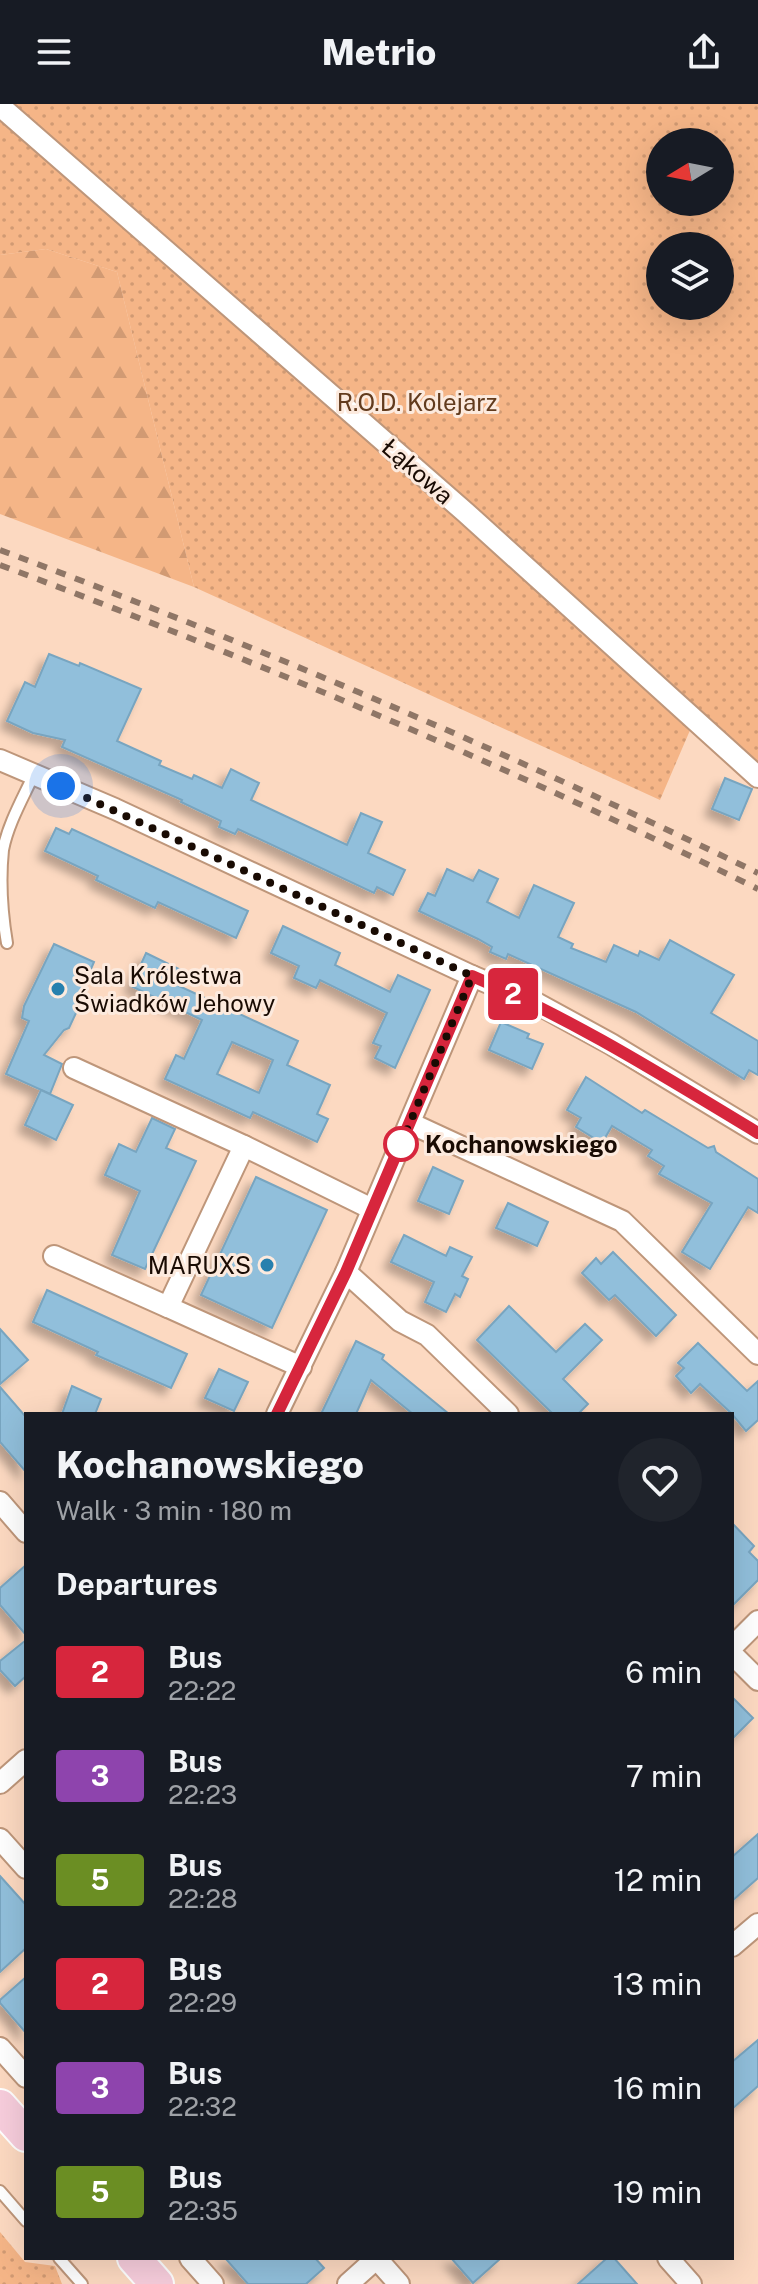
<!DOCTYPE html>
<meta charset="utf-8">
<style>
:root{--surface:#171b24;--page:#20242c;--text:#f1f3f6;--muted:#9ea1a6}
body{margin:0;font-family:"Public Sans",sans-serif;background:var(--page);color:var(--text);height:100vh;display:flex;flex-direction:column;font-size:30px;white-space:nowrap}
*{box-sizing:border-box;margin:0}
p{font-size:26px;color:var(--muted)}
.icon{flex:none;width:44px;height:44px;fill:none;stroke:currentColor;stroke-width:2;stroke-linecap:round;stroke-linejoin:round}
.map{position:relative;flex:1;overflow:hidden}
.panel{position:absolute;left:24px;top:1308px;width:710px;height:848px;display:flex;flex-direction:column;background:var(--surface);border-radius:0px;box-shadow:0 8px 32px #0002}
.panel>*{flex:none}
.badge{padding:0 16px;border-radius:6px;font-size:28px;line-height:52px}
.needle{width:52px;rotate:260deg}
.tools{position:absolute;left:646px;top:24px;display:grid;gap:16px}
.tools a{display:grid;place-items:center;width:88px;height:88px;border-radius:50%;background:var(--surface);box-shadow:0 8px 32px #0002;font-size:40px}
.you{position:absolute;width:40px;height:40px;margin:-20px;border:6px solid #fff;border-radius:50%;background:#1a73e8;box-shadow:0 0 0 12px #1a73e833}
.map>.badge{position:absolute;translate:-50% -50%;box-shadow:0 0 0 4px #fff}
h2{padding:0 32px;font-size:30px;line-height:72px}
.round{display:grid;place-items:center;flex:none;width:84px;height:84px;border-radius:42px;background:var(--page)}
.summary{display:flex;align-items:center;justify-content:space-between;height:136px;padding:0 32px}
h1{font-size:38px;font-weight:800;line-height:60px}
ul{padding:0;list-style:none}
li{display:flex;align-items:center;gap:24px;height:104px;padding:0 32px}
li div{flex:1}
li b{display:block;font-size:30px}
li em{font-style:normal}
li .badge{min-width:88px;font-weight:700;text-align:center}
header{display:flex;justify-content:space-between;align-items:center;height:104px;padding:0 32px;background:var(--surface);font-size:36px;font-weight:800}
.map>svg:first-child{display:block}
.green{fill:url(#green-dots);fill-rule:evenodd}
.forest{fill:url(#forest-firs)}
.building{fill:#91bfdb;stroke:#78a5c0;stroke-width:2;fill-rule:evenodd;filter:url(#shadow)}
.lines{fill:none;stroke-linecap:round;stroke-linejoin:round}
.service-casing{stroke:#be967a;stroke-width:14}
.minor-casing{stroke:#be967a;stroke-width:24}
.primary-casing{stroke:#fff;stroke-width:36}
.service{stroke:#fff;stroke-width:10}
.minor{stroke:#fff;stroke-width:20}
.primary{stroke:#f7cddc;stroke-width:32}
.rail{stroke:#8f7666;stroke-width:6;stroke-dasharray:10 10;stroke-linecap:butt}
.line-casing{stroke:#fff;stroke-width:18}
.line{stroke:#d7263d;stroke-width:12}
.walk{stroke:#190b03;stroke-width:8;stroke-dasharray:0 14.4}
.poi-dot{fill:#2780ae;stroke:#fceade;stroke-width:3}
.stop-dot{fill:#fff;stroke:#d7263d;stroke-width:4}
.labels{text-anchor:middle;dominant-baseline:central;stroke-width:6;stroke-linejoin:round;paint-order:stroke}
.park-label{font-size:24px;fill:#623b1d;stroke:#fceade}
.street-label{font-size:24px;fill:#190b03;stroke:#fceade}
.poi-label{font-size:24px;fill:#190b03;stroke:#fceade;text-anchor:start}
.stop-label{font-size:24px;font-weight:bold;fill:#190b03;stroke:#fceade;text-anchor:start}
</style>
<header><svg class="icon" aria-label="menu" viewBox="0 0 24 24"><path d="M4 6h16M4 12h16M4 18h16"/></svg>Metrio<svg class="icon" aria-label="share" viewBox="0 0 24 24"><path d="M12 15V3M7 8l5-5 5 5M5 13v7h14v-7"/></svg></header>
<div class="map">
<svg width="758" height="2180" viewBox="0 0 758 2180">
<defs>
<pattern id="green-dots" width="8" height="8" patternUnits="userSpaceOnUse" patternTransform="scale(2)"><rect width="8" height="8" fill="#f5b587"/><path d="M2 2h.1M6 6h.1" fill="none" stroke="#d19a73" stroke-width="1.8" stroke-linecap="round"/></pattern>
<pattern id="forest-firs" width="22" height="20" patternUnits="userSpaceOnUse" patternTransform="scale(2)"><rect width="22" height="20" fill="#f5b587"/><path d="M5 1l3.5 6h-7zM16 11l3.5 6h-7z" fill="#d19a73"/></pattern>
<filter id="shadow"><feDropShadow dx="-7" dy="7" stdDeviation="4" flood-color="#0004"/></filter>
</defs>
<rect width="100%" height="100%" fill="#fcd9c1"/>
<g class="green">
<path d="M0 0H758V668L694 617 660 696 194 483 117 168 46 145 0 151ZM660 38H720V98H660ZM660 142H720V202H660Z"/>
<path d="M0 2128 25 2158 55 2162 62 2180H0Z"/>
</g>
<path class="forest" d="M46 145 117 168 194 483 0 410V151Z"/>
<g class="building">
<path d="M49 550 79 562 80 559 141 585 117 637 161 657 159 661 192 675 194 671 222 684 231 665 259 679 251 696 347 741 361 709 382 718 368 749 405 766 393 791 377 783 374 789 238 725 235 730 219 723 221 717 181 698 182 696 62 643 65 636 33 629 7 617 25 578 35 583Z"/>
<path d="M725 674 752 685 739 716 712 705Z"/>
<path d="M56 724 69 730 72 725 248 807 236 834 158 798 155 804 96 776 98 772 45 747Z"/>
<path d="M447 765 473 777 479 766 498 775 487 798 519 814 534 781 574 799 558 833 573 840 571 844 606 858 614 841 638 852 640 847 659 856 670 836 734 871 711 909 758 937V971L749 966 744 975 636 908 508 850 506 855 490 848 492 843 478 835 419 807 428 789 435 792Z"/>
<path d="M283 822 340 849 335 861 390 888 398 871 430 886 395 964 375 954 381 942 373 939 387 909 320 876 316 884 294 874 299 862 271 849Z"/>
<path d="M54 840 94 858 74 904 76 909 69 924 64 926 44 951 62 960 50 990 6 970 29 917 22 914 24 902Z"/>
<path d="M146 849 185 868 179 882 298 937 287 961 330 981 317 1010 328 1015 317 1038 253 1008 250 1014 165 975 176 951 184 955 202 916 131 882ZM232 938 273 956 259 989 217 970Z"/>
<path d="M501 918 529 930 527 934 543 940 532 965 489 946Z"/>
<path d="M586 973 642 1009 645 1006 708 1044 714 1042 716 1048 758 1075V1109L748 1103 710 1165 682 1148 712 1099 659 1070 664 1062 648 1052 652 1046 612 1022 602 1039 576 1023 581 1014 567 1006Z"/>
<path d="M41 986 73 1001 56 1036 25 1021Z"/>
<path d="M152 1014 175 1025 166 1044 196 1057 145 1165 112 1151 140 1087 105 1071 119 1040 136 1048Z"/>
<path d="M433 1063 463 1077 449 1110 418 1097Z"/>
<path d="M256 1073 327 1106 272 1224 201 1191Z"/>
<path d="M508 1099 548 1118 537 1142 496 1124Z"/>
<path d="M404 1131 446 1152 450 1143 472 1153 462 1172 468 1175 460 1193 455 1190 446 1208 425 1198 434 1178 391 1158Z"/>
<path d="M613 1148 676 1211 656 1232 615 1191 609 1196 582 1169 596 1154 601 1160Z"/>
<path d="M47 1186 187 1250 171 1284 96 1251 98 1248 33 1218Z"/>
<path d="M509 1202 556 1248 585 1220 602 1236 563 1275 588 1300 578 1310H553L477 1236Z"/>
<path d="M0 1225 28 1256 0 1280Z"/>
<path d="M356 1237 384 1251 382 1255 449 1310H413L371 1276 356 1310H321Z"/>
<path d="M698 1239 747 1287 758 1277V1316L746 1327 732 1310 700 1280 691 1289 676 1272 684 1264 678 1259Z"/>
<path d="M219 1265 248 1278 234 1307 205 1294Z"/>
<path d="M72 1282 101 1295 95 1310H62Z"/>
<path d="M0 1283 26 1313V1368L0 1338Z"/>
<path d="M732 1419 754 1442 749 1448 758 1457V1476L732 1502Z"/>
<path d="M26 1461V1531L0 1501V1484Z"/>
<path d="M26 1536V1572L15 1582 0 1566V1557Z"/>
<path d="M732 1593 753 1614 732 1635Z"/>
<path d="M758 1730V1774L732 1797V1753Z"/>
<path d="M0 1772 26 1801V1844L0 1868Z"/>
<path d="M26 1873V1929L0 1899V1896Z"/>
<path d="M758 1936V1982L732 2005V1958Z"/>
<path d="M225 2154H315L324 2164 306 2180H248Z"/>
<path d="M451 2154H501L473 2179Z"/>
<path d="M607 2154H614L637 2180H578Z"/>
</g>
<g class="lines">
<g class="service-casing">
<g id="service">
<path d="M7 839C2 809 0 775 3 746 8 720 23 694 34 670"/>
<path d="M0 2087 26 2117"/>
<path d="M59 2154 82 2180"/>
</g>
</g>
<g class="minor-casing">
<g id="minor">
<path d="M0 2 465 408 758 673"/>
<path d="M0 656 115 705 472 872 536 899 611 940 758 1029"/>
<path d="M74 964 244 1042"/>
<path d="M410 1019 622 1117 758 1250"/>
<path d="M54 1152 168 1203"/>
<path d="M346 1168 400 1217 427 1231 508 1310"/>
<path d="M301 1263 168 1203 244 1042 372 1105"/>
<path d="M277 1310 346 1168 472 872"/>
<path d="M0 1398 26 1428"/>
<path d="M732 1543 758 1517"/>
<path d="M732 1550 758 1576"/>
<path d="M0 1679 26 1656"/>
<path d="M0 1735 26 1764"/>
<path d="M732 1842 758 1820"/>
<path d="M0 1944 26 1973"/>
<path d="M190 2154 213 2180"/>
<path d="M376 2154 399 2180"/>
<path d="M668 2154 691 2180"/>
<path d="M348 2180 377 2154"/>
</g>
</g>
<g class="primary-casing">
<g id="primary">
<path d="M0 2002 26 2031"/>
<path d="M134 2154 157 2180"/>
</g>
</g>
<use href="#service" class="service"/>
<use href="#minor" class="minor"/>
<use href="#primary" class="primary"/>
<g class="rail">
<path d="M0 446C258 542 510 649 758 769"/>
<path d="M0 461C257 557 511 663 758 785"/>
</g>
</g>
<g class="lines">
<g class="line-casing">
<path id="line" d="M277 1310 346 1168 472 872C573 915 665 973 758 1029"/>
</g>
<use href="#line" class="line"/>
<path class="walk" d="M61 682 472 872 401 1040"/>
</g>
<g class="poi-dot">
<circle cx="58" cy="885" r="8"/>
<circle cx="267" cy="1161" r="8"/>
</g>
<circle class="stop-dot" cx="401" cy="1040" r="16"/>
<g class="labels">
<g class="park-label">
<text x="417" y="298">R.O.D. Kolejarz</text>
</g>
<g class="street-label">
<text transform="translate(418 367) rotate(41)">Łąkowa</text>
</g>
<g class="poi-label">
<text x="74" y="871">Sala Królestwa<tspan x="74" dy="28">Świadków Jehowy</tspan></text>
<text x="251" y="1161" text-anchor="end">MARUXS</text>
</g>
<g class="stop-label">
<text x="425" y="1040">Kochanowskiego</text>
</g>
</g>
</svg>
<div class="tools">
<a><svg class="needle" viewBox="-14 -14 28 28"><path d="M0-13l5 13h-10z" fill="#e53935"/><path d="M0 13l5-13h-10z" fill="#9ea1a6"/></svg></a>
<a><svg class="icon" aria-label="layers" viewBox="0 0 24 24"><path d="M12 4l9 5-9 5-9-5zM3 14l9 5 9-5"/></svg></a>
</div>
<div class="you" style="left:61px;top:682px"></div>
<b class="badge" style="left:513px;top:890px;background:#d7263d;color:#fff">2</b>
<section class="panel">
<div class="summary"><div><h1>Kochanowskiego</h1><p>Walk · 3 min · 180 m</p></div><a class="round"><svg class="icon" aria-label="heart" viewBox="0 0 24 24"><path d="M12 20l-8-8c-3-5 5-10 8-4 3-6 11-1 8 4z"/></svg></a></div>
<h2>Departures</h2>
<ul>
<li><span class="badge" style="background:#d7263d;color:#fff">2</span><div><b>Bus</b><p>22:22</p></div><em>6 min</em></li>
<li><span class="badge" style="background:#8e44ad;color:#fff">3</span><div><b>Bus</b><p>22:23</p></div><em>7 min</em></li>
<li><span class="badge" style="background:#6b8e23;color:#fff">5</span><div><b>Bus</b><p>22:28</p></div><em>12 min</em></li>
<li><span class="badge" style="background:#d7263d;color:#fff">2</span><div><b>Bus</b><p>22:29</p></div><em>13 min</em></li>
<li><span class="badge" style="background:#8e44ad;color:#fff">3</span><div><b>Bus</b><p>22:32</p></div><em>16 min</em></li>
<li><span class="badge" style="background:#6b8e23;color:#fff">5</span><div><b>Bus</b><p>22:35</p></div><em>19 min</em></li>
</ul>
</section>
</div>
